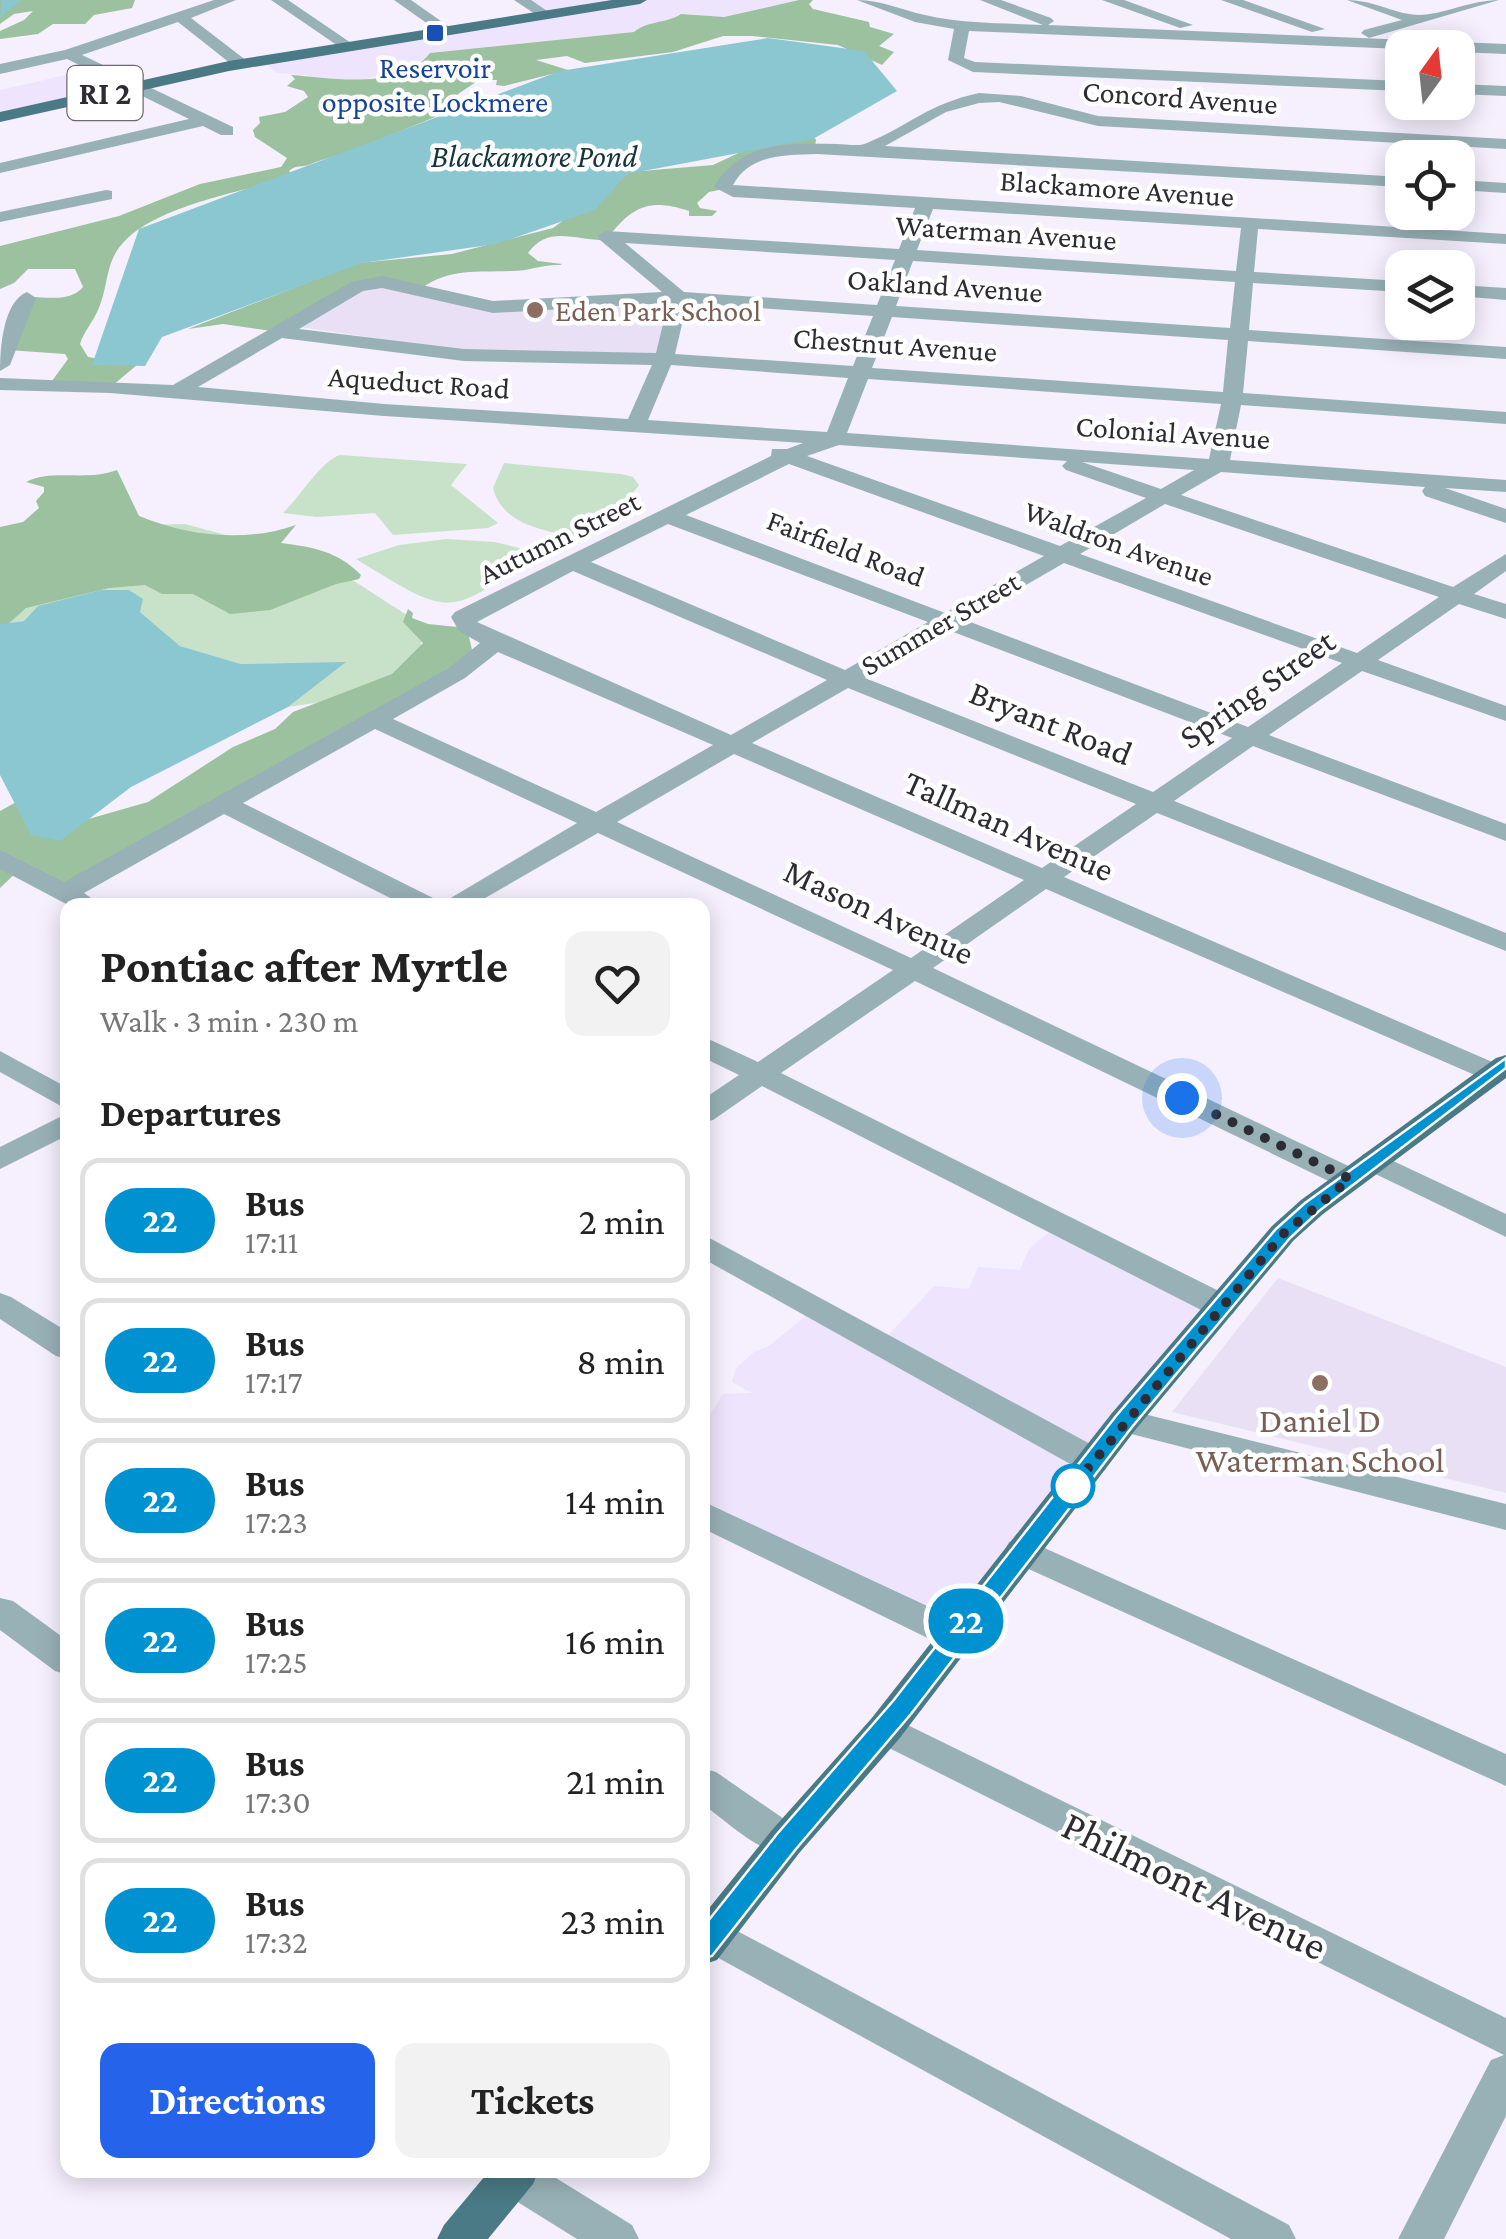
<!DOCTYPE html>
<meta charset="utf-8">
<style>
:root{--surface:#fff;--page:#f2f2f2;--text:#222;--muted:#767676;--line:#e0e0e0;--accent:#2563eb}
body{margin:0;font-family:"Crimson Pro",serif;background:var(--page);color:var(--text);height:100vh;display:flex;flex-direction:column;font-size:38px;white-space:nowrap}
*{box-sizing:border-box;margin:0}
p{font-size:32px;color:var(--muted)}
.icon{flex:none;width:55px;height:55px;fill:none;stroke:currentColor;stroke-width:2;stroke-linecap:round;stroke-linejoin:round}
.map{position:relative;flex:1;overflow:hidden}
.drawer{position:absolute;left:60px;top:898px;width:650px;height:1280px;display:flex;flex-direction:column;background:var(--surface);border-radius:20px;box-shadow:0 5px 25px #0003}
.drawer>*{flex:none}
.badge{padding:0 20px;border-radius:32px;font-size:35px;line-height:65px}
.needle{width:65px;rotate:15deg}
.tools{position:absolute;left:1385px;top:30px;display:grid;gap:20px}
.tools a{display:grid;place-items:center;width:90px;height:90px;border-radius:20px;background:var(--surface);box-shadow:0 5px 25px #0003;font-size:50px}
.you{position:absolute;width:50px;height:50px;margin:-25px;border:8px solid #fff;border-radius:50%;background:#1a73e8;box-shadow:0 0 0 15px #1a73e833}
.map>.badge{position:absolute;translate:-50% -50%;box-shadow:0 0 0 5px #fff}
h2{padding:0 40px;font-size:38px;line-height:90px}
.round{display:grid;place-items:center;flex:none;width:105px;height:105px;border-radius:20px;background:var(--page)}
.summary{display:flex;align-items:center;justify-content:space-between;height:170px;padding:0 40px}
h1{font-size:48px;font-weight:700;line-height:75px}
.primary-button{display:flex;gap:20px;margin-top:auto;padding:20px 40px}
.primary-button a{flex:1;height:115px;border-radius:20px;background:var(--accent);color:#fff;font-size:40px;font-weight:700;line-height:115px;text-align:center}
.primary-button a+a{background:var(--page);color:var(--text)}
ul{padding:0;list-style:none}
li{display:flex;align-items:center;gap:30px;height:125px;margin:0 20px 15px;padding:0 20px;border:5px solid var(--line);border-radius:20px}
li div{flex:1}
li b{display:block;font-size:38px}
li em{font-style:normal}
li .badge{min-width:110px;font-weight:700;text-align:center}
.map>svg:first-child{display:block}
.built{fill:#eee4fd}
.education{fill:#eae0f5}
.green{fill:#c8e2ca}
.forest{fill:#9bc19e}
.water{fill:#8ac7d1}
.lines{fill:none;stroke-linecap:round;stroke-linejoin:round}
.river{fill:#8ac7d1;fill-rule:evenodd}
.minor{fill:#98b1b7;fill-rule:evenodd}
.major{fill:#4a7a85;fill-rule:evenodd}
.line{fill:#0092d0;stroke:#fff;stroke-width:2.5}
.walk{stroke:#2e2b34;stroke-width:10;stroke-dasharray:0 18}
.transit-dot{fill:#1a4fb4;stroke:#fff;stroke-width:4}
.education-dot{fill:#8d6e63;stroke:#fff;stroke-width:4}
.stop-dot{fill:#fff;stroke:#0092d0;stroke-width:5}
.labels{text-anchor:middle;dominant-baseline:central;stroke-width:9;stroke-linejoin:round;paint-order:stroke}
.far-transit-label{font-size:30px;fill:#164399;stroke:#fff}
.far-street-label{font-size:30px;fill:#2e2b34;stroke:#fff}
.far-education-label{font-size:30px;fill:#785e54;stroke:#fff;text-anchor:start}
.shield{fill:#fff;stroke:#6d6b71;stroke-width:2.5}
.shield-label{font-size:32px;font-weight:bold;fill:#2e2b34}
.far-water-label{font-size:32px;font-style:italic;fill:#16353a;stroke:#fff}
.street-label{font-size:35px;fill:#2e2b34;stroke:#fff}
.education-label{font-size:35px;fill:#785e54;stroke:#fff}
.near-street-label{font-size:42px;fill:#2e2b34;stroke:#fff}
</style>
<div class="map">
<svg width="1506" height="2239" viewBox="0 0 1506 2239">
<rect width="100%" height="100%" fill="#f5effe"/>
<g class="built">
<path d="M523 0H799L724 17 681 14 673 19 643 25 634 32 431 53 415 66 362 80H313L305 75 277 73 262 61 542 16Z"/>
<path d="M97 68 136 85 0 117V90Z"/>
<path d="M1053 1229 1222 1305 963 1627 703 1517V1426L723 1394 752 1393 732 1382 736 1368 754 1352 769 1346 814 1309 884 1340 934 1286 969 1289 978 1267 1020 1270 1029 1249Z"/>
</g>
<g class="education">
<path d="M372 286 388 287 482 308 674 300 657 354 465 351 300 327Z"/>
<path d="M1278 1278 1506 1367V1493L1172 1412Z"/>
</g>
<g class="green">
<path d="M340 455 467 464 451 485 498 523 488 528 393 535 375 513 317 517 283 513C300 497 321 461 340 455Z"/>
<path d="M504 463 621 474 633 477 639 485 629 498 576 538C545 530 502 525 493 488Z"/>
<path d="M185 524 323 561 427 628 412 668 349 698 288 707 344 663 241 664 180 646 140 612 38 606 24 621 0 624V529Z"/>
<path d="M446 539 495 542 540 553C446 617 454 619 356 559L399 545Z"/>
</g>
<g class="forest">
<path d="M0 0H135L132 8 94 15 85 24H53L38 34 0 39V31L24 20 33 11 14 14 0 24Z"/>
<path d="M799 0H813L809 4 813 9 869 22 870 27 894 34 879 46 894 52 882 65 838 45 752 36H723L673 52 585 63 567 56 536 60 568 70 504 86 496 85 497 80H479L458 94 456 109C424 121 393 134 362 147 346 154 325 158 311 164 302 168 297 164 289 171L293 175C242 194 137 206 113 258 106 273 106 293 98 310 93 322 84 331 80 344L88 357 137 365 113 385 52 381 68 359 65 354 8 350 30 297C48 297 71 302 83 287L75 269H28L14 283 0 289V246L119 216 200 184 281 167 287 158 255 137 253 130 260 123 259 117 285 112 308 97 304 91 287 86 295 79 291 75C330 78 401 91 430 53L634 32C648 20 666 24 681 14L724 17Z"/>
<path d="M807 136 816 139 815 148C781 154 740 154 724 189L709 192 697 203 700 208 717 211 712 216H689V211C650 198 633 206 609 236L611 240C578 242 549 223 528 253L538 261 562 264 560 265C543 264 529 271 512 271 477 273 452 267 420 289L378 282 278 332 223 324 188 329 358 263 452 254 553 228 630 172 713 165 745 150Z"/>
<path d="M117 470 139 516C188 536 245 543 296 525L281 543C312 547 338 551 361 575L359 579 336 584 270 610 230 614 193 594H162L145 585 109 588 26 608 6 626H0V527L23 522 39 508 36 501 44 492V487L26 482C53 468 85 482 117 470Z"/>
<path d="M408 609 413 613 412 618 428 624 467 628 472 650 469 660 67 891 20 869 0 888V811L29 795 71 824 148 802 233 747 275 729 293 712 392 674 423 643 403 622Z"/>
</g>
<g class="water">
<path d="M768 38 864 51 897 91 813 139 627 174 595 210 496 244 362 263 162 337 145 366 92 365 139 229 560 71Z"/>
<path d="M101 590H129L143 599 140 612 180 646 241 664 346 662 288 707 131 787 60 841 31 835 0 775V624L24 621 38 606Z"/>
</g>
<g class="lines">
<path class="river" d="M21 0 0 18 2 0Z"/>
<g class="minor">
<path d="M214 0H236L191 18 247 61V67H235L178 22 82 55 233 127V135H221L203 126 0 173V163L189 119 67 59 0 74V64L65 50Z"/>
<path d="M271 0H288L357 47 344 50Z"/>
<path d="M394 0H411L455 31 442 34Z"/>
<path d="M514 0H531L553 15 541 18Z"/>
<path d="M857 0C882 0 901 10 925 15 964 24 1004 23 1043 25L980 0H1001L1051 18 1054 21 1048 25 1506 44V54L1458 52V48L1402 49 969 31 964 58 975 62 1402 81V91L973 72 948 60 954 29 915 22Z"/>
<path d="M1102 0H1124L1193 25 1180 28Z"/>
<path d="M1221 0H1243L1325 29 1312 32Z"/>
<path d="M1347 0C1374 0 1397 15 1419 15 1442 15 1471 0 1499 0L1369 38 1361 33 1364 30 1402 20Z"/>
<path d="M1458 84 1506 86V96L1458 94Z"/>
<path d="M979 93 1021 96 1098 116 1506 139V149L1098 126 999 102 979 103 946 112 885 146 1402 177V187L817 154C785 155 750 154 733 185L1506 234V244L1258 229 1254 272 1402 281V292L1253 283 1249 330 1506 347V359L1248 341 1243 393 1506 412V424L1241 405 1230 460 1506 480V492L1445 488 1506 509V523L1425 496 1422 491 1425 487 1221 472 1181 495 1453 587 1506 554V571L1474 594 1506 604V619L1459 604 1378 660 1506 706V721L1362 671 1269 735 1506 824V841L1253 746 1174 801 1506 933V951L1157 813 1064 877 1504 1067V1079H1484L1046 889 933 968 1361 1172 1365 1179 1361 1186H1339L915 981 781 1073 1233 1298 1237 1306 1233 1314 1221 1317 1209 1314 762 1086 713 1120 702 1123V1100L739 1075 702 1057V1036L758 1062 893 970 598 833 473 905H439L577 823 375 729 243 803 435 899 439 905H404L224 814 84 893 101 905H68L0 869V850L64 882 449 668 480 643 459 631 451 617 455 612 771 456 772 449H787L803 443 384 416 110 393 0 390V378L173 385 351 282 382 276 493 301 662 292 600 240 597 236 606 231 899 249 915 208 733 197 714 187C741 141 788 143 837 144 846 144 858 147 867 143 910 125 928 104 979 93ZM933 209 1241 228 1236 271 917 250ZM625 243 895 260 877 305 684 292ZM913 261 1235 282 1230 328 896 306ZM382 288 493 313 668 303 656 353 464 349 299 329 363 291ZM687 303 873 316 853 366 675 354ZM892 317 1228 340 1223 392 872 368ZM282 338 464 361 652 365 628 419 384 404 198 387ZM671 365 848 378 827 432 648 420ZM868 379 1221 404 1209 459 847 433ZM839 445 1067 461 1062 466 1066 470 1146 498 1060 546 807 456ZM1082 462 1194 470 1161 489ZM789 464 1044 556 945 613 686 515ZM1165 504 1439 597 1357 653 1080 554ZM668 524 928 622 845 670 591 562ZM1064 563 1342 663 1248 727 965 620ZM573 571 827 680 731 735 477 622ZM948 630 1232 738 1153 792 865 678ZM498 652 713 745 596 812 393 719 465 678ZM848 688 1136 804 1042 868 752 743ZM734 754 1024 880 911 958 617 822Z"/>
<path d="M1458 180 1506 183V193L1458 190Z"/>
<path d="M106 190 112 191V199L0 222V212Z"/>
<path d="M1458 285 1506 288V300L1458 296Z"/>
<path d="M27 292 36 298 10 365 0 371C0 348 3 302 27 292Z"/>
<path d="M0 1051 68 1088V1110L0 1072Z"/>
<path d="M68 1113V1135L0 1169V1147Z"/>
<path d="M1374 1152 1506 1214V1237L1363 1168 1359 1161 1363 1154Z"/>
<path d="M702 1234 1105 1452 1110 1461 1105 1470 1093 1473 1081 1470 702 1258Z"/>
<path d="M0 1293 11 1297 68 1332V1359L56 1356 0 1319Z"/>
<path d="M1124 1409 1506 1504V1530L1112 1429 1107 1421 1112 1413Z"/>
<path d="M702 1501 968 1625 974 1635 968 1645 955 1649 942 1645 702 1528Z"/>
<path d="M1022 1538 1506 1754V1786L1009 1560 1004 1551 1009 1542Z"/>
<path d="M0 1598 13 1601 68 1641V1675L55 1671 0 1630Z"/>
<path d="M885 1714 1506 2018V2116L1444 2239H1398L1491 2060 1504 2055 871 1739 866 1729 871 1719Z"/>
<path d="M702 1768 716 1772 800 1830 806 1841 800 1852C767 1863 729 1822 702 1804Z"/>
<path d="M713 1918 1289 2225 1296 2239H1231L702 1949V1922Z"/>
<path d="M493 2170H543L632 2225 639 2239H577L497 2189 491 2175Z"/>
</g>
<g class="major">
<path d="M612 0H647L640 4 229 71 0 122V112L229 61Z"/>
<path d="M1506 1055V1078L1323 1214 1294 1240 1136 1429 899 1739 800 1852 717 1960 702 1965V1917L772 1830 871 1719 1112 1413 1272 1226 1301 1200 1496 1058Z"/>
<path d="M490 2170H539L533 2184 488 2239H437L444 2225Z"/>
</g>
</g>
<path class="line" d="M1506 1058V1068L1319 1211 1290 1238 1132 1427 911 1714 796 1849 712 1956 702 1959 693 1956 689 1948 693 1940 777 1834 893 1701 1116 1416 1276 1229 1305 1203Z"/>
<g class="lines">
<path class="walk" d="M1073 1486 1069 1491 1283 1234 1350 1179 1182 1098"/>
</g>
<rect class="transit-dot" x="425" y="23" width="20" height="20" rx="5"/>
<g class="education-dot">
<circle cx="535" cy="310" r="10"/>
<circle cx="1320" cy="1383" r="10"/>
</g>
<circle class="stop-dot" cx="1073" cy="1486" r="20"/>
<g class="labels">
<g class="far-transit-label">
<text x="435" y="67">Reservoir<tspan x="435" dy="34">opposite Lockmere</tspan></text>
</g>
<g class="far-street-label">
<text transform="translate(1180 97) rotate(4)">Concord Avenue</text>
<text transform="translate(1117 188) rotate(4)">Blackamore Avenue</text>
<text transform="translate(1006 232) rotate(4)">Waterman Avenue</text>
<text transform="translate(945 285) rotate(4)">Oakland Avenue</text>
<text transform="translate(895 344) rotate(4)">Chestnut Avenue</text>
<text transform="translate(419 382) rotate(4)">Aqueduct Road</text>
<text transform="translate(1173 432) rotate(4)">Colonial Avenue</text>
<text transform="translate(559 537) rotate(-26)">Autumn Street</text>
<text transform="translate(1119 543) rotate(20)">Waldron Avenue</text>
<text transform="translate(846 548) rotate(21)">Fairfield Road</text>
<text transform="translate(940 623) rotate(-30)">Summer Street</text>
</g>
<g class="far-education-label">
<text x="555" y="310">Eden Park School</text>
</g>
<rect class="shield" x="67.5" y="66" width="75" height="54" rx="8"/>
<g class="shield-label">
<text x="105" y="93">RI 2</text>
</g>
<g class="far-water-label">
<text x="534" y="156">Blackamore Pond</text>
</g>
<g class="street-label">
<text transform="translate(1257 689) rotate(-35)">Spring Street</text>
<text transform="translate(1051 723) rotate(22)">Bryant Road</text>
<text transform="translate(1009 826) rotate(24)">Tallman Avenue</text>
<text transform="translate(879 912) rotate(25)">Mason Avenue</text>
</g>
<g class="education-label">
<text x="1320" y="1420">Daniel D<tspan x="1320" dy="40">Waterman School</tspan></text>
</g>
<g class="near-street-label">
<text transform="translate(1195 1885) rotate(26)">Philmont Avenue</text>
</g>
</g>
</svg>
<div class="tools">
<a><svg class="needle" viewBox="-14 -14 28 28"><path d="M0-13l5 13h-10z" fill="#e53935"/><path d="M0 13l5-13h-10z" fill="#767676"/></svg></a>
<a><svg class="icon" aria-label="locate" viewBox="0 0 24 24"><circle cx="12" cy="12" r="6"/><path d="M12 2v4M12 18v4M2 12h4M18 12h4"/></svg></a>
<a><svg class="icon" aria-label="layers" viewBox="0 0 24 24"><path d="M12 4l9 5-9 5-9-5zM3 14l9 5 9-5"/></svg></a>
</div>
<div class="you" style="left:1182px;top:1098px"></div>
<b class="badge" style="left:966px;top:1621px;background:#0092d0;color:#fff">22</b>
<section class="drawer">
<div class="summary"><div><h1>Pontiac after Myrtle</h1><p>Walk · 3 min · 230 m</p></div><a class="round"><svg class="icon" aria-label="heart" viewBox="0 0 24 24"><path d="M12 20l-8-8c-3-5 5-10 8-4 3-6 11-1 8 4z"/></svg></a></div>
<h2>Departures</h2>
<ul>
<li><span class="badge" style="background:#0092d0;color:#fff">22</span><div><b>Bus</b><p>17:11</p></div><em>2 min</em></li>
<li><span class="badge" style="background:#0092d0;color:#fff">22</span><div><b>Bus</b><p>17:17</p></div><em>8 min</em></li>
<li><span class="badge" style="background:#0092d0;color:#fff">22</span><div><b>Bus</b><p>17:23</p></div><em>14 min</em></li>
<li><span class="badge" style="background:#0092d0;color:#fff">22</span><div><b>Bus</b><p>17:25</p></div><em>16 min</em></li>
<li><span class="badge" style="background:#0092d0;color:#fff">22</span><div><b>Bus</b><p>17:30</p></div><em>21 min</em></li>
<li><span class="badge" style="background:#0092d0;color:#fff">22</span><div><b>Bus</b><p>17:32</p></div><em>23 min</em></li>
</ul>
<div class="primary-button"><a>Directions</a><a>Tickets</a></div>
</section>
</div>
